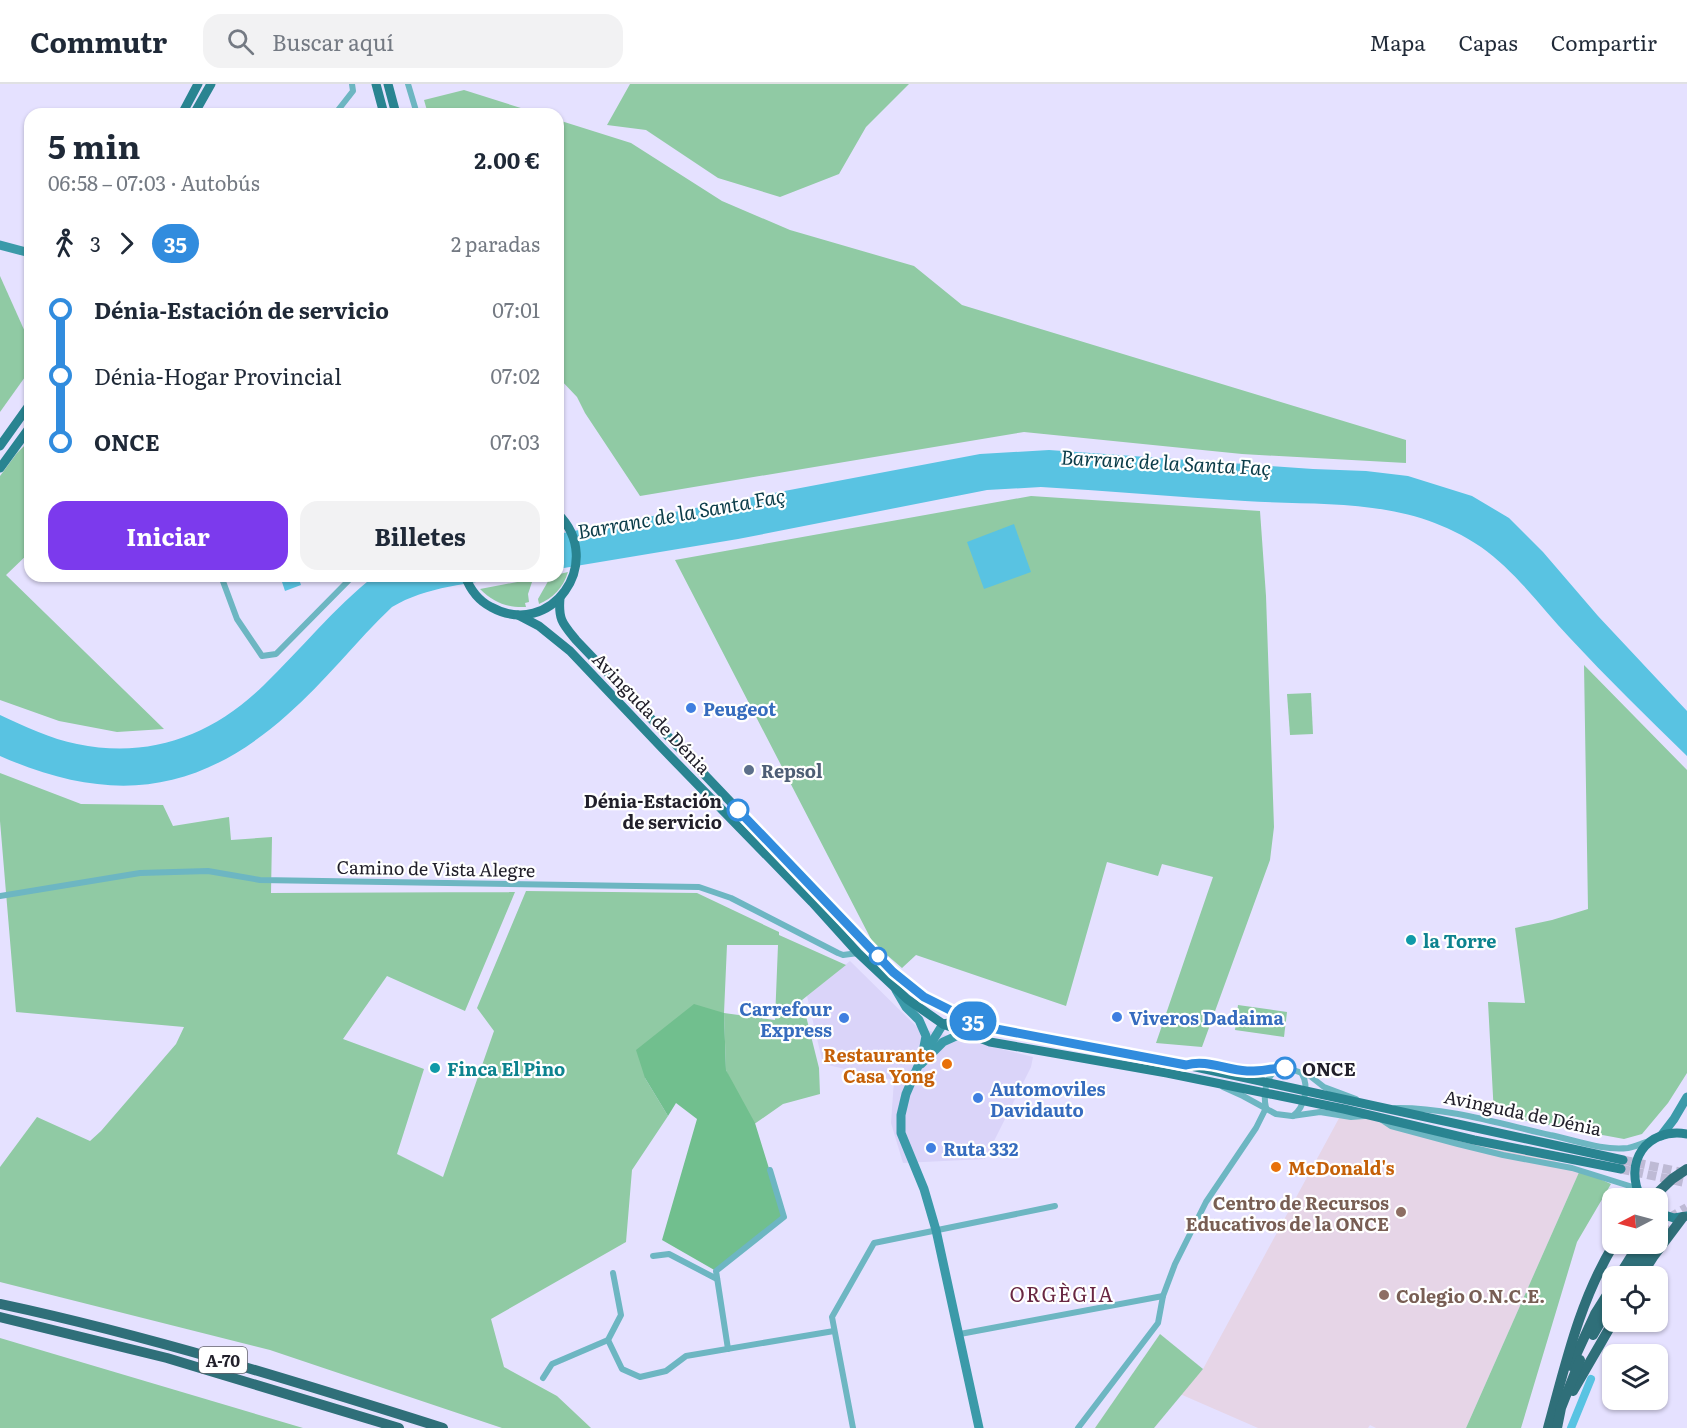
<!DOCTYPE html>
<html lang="es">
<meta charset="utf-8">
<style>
:root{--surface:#fff;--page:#f2f2f3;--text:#1f2937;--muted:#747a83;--line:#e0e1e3;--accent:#7c3aed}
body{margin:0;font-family:Literata,serif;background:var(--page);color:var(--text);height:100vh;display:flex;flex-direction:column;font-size:22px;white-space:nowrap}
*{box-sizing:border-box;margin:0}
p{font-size:20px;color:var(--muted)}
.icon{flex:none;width:33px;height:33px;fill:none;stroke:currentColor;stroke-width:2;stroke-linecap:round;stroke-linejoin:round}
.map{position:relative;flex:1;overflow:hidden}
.details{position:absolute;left:24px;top:24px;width:540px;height:474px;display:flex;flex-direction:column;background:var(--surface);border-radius:18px;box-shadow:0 2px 4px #0004}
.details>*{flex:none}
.badge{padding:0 12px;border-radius:20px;font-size:21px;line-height:39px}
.needle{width:39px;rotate:264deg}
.fabs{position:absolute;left:1602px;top:1104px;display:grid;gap:12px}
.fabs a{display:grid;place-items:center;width:66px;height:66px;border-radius:12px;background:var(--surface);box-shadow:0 2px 4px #0004;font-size:30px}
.map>.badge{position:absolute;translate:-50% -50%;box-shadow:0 0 0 3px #fff}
.legs{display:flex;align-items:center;gap:9px;height:66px;padding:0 24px;font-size:20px}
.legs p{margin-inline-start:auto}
.head{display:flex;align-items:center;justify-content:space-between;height:102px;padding:0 24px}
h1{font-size:33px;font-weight:700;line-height:45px}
.button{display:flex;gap:12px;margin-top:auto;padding:12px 24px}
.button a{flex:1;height:69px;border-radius:18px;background:var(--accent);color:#fff;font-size:24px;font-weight:700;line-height:69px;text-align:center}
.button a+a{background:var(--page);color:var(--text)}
ul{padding:0 24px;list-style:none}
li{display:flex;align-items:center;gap:21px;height:66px;font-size:22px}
li i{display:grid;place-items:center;width:9px;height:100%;margin:0 8px;background:currentColor}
li i::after{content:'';width:15px;height:15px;margin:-8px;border:4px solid;border-radius:50%;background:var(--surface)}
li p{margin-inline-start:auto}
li:first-child i{background:linear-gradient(#0000 50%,currentColor 0)}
li:last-child i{background:linear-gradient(currentColor 50%,#0000 0)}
header{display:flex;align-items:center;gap:36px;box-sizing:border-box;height:84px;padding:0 30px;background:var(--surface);border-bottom:2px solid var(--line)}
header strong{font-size:28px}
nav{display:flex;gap:33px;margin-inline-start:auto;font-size:21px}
.search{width:420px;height:54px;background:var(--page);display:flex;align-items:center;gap:15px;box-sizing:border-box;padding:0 21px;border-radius:18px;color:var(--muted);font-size:22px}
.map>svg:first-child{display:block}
.built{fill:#dad4f9}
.education{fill:#e6d5e7}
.green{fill:#90caa4;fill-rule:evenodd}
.forest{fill:#71bf8e}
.water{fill:#59c3e2}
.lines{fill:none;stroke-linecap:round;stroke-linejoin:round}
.canal{stroke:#59c3e2;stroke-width:8}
.primary-tunnel{stroke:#bebad5;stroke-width:9;stroke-dasharray:9 4.5;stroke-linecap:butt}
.highway-tunnel{stroke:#bebad5;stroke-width:10;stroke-dasharray:10 5;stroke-linecap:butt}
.street{stroke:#6db6c2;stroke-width:6}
.secondary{stroke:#3b9aa9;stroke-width:9}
.primary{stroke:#298491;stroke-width:9}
.highway{stroke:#2f6f79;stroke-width:10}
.highway-bridge{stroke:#2f6f79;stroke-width:10}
.line-1-casing{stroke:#fff;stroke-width:14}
.line-1{stroke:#318cde;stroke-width:9}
.shop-dot{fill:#3f7fe0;stroke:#fff;stroke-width:2}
.service-dot{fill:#5c6f8a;stroke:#fff;stroke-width:2}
.stop-1-dot{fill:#fff;stroke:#318cde;stroke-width:3}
.culture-dot{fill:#0f9aa8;stroke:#fff;stroke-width:2}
.food-dot{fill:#e8710a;stroke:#fff;stroke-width:2}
.education-dot{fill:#8d6e63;stroke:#fff;stroke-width:2}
.labels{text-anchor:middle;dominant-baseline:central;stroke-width:4.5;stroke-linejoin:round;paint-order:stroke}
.shield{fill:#fff;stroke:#64636b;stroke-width:1.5}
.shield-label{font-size:16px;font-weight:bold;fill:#22202b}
.shop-label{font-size:18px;font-weight:bold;fill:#366cbe;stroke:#fff;text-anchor:start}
.street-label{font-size:18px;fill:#22202b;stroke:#fff}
.service-label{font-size:18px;font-weight:bold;fill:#4e5e75;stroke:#fff;text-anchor:start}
.stop-label{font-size:18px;font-weight:bold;fill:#22202b;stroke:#fff;text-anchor:end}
.culture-label{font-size:18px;font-weight:bold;fill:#0d838f;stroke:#fff;text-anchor:start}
.food-label{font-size:18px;font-weight:bold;fill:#c56008;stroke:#fff;text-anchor:end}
.education-label{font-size:18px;font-weight:bold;fill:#785e54;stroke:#fff;text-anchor:end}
.water-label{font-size:20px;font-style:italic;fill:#0b3c49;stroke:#fff}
.neighbourhood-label{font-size:20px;letter-spacing:1.5px;fill:#692743;stroke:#fff}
</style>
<header>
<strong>Commutr</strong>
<div class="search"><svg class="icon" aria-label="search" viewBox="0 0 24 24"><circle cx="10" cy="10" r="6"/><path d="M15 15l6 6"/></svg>Buscar aquí</div>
<nav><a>Mapa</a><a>Capas</a><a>Compartir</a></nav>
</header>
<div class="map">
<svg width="1687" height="1344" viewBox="0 0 1687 1344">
<rect width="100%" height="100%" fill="#e5e1ff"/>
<path class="built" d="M850 877 918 944 1033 973 1031 983 985 1075 903 1079 891 1039 894 996 823 980 807 912Z"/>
<path class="education" d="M1344 1025 1546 1074 1580 1086 1466 1344H1376L1370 1341 1368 1344H1258L1180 1310 1203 1285Z"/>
<g class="green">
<path d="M630 0H909L866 43 839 90 780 113 718 94 646 46 607 41Z"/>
<path d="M464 6 540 30H428L424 16Z"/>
<path d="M558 36 631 59 722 117 790 146 914 182 962 221 1406 356V379L1242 370 1024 348 640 412 585 329 577 313 558 293Z"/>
<path d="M0 192 30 259V286L0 328Z"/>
<path d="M30 356V468L6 491 164 645 117 648 59 637 0 616V392L17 369Z"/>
<path d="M1031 412 1260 427 1266 512 1274 743 1270 776 1202 963 1156 959 1213 793 1162 780 1158 792 1107 778 1066 922 916 871 902 884 873 859 675 476Z"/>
<path d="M568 488C563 504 553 514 539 520L538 515 551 492Z"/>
<path d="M533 495 528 510 529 518 525 519 526 523C507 524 493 518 480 505Z"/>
<path d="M1584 581 1687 686V989L1668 1019 1642 1050 1624 1055 1494 1031 1488 918 1525 919 1515 844 1552 836 1588 825Z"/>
<path d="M1311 609 1313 650 1290 651 1287 610Z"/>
<path d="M0 689 81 720 163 721 173 742 229 733 231 756 272 753 271 809 515 808 465 927 387 892 343 955 424 985 397 1070 443 1093 494 947 477 924 526 807 697 809 779 848V851L846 881 802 916 819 984 820 1010 783 1020 750 1043 726 986 724 929 645 994 668 1032 632 1086 626 1158 491 1235 504 1283 557 1312 591 1344H502L270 1266 0 1198V1083L37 1033 90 1057 101 1047 176 960 184 943 16 928 0 737ZM727 861H778L775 936 724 929Z"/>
<path d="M1238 921 1287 928 1284 953 1235 946Z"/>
<path d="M1580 1086 1611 1100 1577 1158 1521 1344H1466Z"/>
<path d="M1160 1250 1203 1285 1154 1344H1095Z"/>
<path d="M0 1254 303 1344H0Z"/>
</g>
<path class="forest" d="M694 920 724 929 726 986 755 1039 784 1133 716 1187 662 1156 697 1035 676 1019 668 1032 645 994 636 966Z"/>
<g class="water">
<path d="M1049 366 1313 385 1366 387 1408 392 1472 412 1509 434 1543 468 1598 532 1687 627V672C1647 633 1607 594 1569 553 1541 523 1515 487 1481 463 1407 413 1329 422 1245 417 1177 413 1109 407 1041 403L987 406 738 455 558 485V450L980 370Z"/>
<path d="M1014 440 1031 488 984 505 967 458Z"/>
<path d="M280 492H298L301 501 285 507Z"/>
<path d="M374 492H517C476 499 428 501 392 523 356 557 325 598 287 631 196 712 110 720 0 672V631C24 642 51 655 77 660 149 675 212 652 264 601 301 565 334 524 374 492Z"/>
</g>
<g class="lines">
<path class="canal" d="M1571 1344 1591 1295"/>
<g class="primary-tunnel">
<path d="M1623 1076 1685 1089"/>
<path d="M1621 1085 1687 1099"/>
</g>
<path class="highway-tunnel" d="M1659 1146 1675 1131 1687 1124"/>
<g class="street">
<path d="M408 0 417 30"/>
<path d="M335 30 353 7 352 0"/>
<path d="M221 492 237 535 262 572 276 570 353 492"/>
<path d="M0 812 140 789 208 787 260 796 699 803 731 814 838 869 843 871 858 869"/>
<path d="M1189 980 1202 978 1252 987 1270 984H1288L1310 992 1324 1003 1356 1015"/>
<path d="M1223 1003 1243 1012 1276 1030 1292 1032 1320 1028 1351 1033 1364 1032"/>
<path d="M1266 1024C1263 1010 1265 993 1278 985"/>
<path d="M1395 1024C1445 1023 1501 1040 1550 1051 1575 1056 1602 1067 1628 1064 1635 1063 1642 1059 1650 1057"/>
<path d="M1293 1032C1305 1023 1309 1002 1302 990"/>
<path d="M1382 1036 1391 1042 1458 1060 1503 1071 1572 1084 1636 1104"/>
<path d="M653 1172 669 1170 717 1195"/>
<path d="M960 1250 1163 1212"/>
<path d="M608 1256 622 1285 640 1293 666 1287 686 1272 834 1247"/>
<path d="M728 1265 716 1187 784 1133 770 1086"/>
<path d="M543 1294 552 1280 608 1256 621 1231 613 1189"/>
<path d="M853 1344 832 1233 874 1159 1055 1122"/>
<path d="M1078 1344 1158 1239 1163 1212 1175 1180 1206 1118 1256 1044 1266 1024"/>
</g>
<g class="secondary">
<path d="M0 161 30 169"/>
<path d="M896 906 906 923 919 936 926 952 922 973 906 1010 901 1031V1049L924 1105 936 1146 979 1344"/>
<path d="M927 966 943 940"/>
<path d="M921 980 943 958 963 949"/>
<path d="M1661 1052 1674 1035 1687 1013"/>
</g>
<g class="primary">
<path d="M376 0 384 30"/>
<path d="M388 0 396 30"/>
<path d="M182 30 198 0"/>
<path d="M194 30 211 0"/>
<path d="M0 362 30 320"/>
<path d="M0 384 30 343"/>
<path d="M465 492C470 505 479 517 491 523 551 556 606 478 558 430"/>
<path d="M560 514C558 536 563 540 576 556L893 888 924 913 966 934 996 945 1145 972 1623 1076"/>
<path d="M518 531 539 542 570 567 662 664 812 818 858 869 907 915 943 940 990 958 1167 989 1344 1025 1474 1056 1621 1085"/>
<path d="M943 940 955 938 984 947"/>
<path d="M1641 1114C1623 1079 1646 1043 1687 1050"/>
<path d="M1658 1129 1674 1134 1687 1132"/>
</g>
<g class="highway">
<path d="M1658 1148 1659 1146"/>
<path d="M1619 1192 1639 1160"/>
<path d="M1630 1192 1650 1160"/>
<path d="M1641 1192 1653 1173 1683 1133"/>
<path d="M0 1220C150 1252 297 1298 443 1344"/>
<path d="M0 1233 167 1274 399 1344"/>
<path d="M1593 1251 1612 1218"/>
<path d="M1571 1282 1595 1230 1612 1203"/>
<path d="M1573 1307 1613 1238"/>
<path d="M1548 1344C1566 1279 1579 1218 1614 1160"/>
<path d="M1557 1344 1561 1324 1580 1276"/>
</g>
<path class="highway-bridge" d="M1652 1114 1672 1095 1687 1085"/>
</g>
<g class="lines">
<g class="line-1-casing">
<path id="line-1" d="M738 726 893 888 924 913 966 934 996 945 1186 981C1207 975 1225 986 1247 987 1259 988 1272 984 1285 984"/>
</g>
<use href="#line-1" class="line-1"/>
</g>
<g class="shop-dot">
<circle cx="691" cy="624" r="6"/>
<circle cx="1117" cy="933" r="6"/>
<circle cx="844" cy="934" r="6"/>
<circle cx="978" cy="1014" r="6"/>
<circle cx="931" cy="1064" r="6"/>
</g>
<circle class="service-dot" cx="749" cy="686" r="6"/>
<g class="stop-1-dot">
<circle cx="738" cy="726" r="10"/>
<circle cx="878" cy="872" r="8"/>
<circle cx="1285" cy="984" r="10"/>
</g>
<g class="culture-dot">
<circle cx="1411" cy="856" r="6"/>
<circle cx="435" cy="984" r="6"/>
</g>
<g class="food-dot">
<circle cx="947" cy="980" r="6"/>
<circle cx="1276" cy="1083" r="6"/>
</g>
<g class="education-dot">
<circle cx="1401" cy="1128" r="6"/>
<circle cx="1384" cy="1211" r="6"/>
</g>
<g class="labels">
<rect class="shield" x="199" y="1263" width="48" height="26" rx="4.5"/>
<g class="shield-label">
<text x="223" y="1276">A-70</text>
</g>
<g class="shop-label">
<text x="703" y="624">Peugeot</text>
<text x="832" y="924" text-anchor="end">Carrefour<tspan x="832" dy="21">Express</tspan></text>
<text x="1129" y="933">Viveros Dadaima</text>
<text x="990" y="1004">Automoviles<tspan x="990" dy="21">Davidauto</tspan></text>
<text x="943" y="1064">Ruta 332</text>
</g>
<g class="street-label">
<text transform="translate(652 629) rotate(46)">Avinguda de Dénia</text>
<text transform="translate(436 784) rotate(1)">Camino de Vista Alegre</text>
<text transform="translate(1523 1028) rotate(12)">Avinguda de Dénia</text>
</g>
<g class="service-label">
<text x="761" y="686">Repsol</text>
</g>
<g class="stop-label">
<text x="722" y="716">Dénia-Estación<tspan x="722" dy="21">de servicio</tspan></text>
<text x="1302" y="984" text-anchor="start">ONCE</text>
</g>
<g class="culture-label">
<text x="1423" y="856">la Torre</text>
<text x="447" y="984">Finca El Pino</text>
</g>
<g class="food-label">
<text x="935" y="970">Restaurante<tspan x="935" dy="21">Casa Yong</tspan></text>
<text x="1288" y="1083" text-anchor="start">McDonald's</text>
</g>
<g class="education-label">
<text x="1389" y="1118">Centro de Recursos<tspan x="1389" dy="21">Educativos de la ONCE</tspan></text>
<text x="1396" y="1211" text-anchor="start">Colegio O.N.C.E.</text>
</g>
<g class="water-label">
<text transform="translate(1166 377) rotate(3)">Barranc de la Santa Faç</text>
<text transform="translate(681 428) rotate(-10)">Barranc de la Santa Faç</text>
</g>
<g class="neighbourhood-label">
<text x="1062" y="1209">ORGÈGIA</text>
</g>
</g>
</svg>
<div class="fabs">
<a><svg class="needle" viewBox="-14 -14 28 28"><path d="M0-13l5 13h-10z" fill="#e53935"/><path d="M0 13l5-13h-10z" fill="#747a83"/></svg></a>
<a><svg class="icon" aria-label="locate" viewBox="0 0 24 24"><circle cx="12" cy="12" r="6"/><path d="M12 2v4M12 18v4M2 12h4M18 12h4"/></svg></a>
<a><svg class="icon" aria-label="layers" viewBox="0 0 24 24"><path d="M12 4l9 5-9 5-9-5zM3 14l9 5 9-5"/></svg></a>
</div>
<b class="badge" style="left:973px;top:937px;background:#318cde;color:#fff">35</b>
<section class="details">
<div class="head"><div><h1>5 min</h1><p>06:58 – 07:03 · Autobús</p></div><b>2.00 €</b></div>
<div class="legs"><svg class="icon" aria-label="walk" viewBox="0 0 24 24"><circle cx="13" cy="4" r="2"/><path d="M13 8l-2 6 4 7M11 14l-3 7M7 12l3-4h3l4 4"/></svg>3<svg class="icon" aria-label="forward" viewBox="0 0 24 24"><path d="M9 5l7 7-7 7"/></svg><b class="badge" style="background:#318cde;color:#fff">35</b><p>2 paradas</p></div>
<ul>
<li><i style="color:#318cde"></i><b>Dénia-Estación de servicio</b><p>07:01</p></li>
<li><i style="color:#318cde"></i><span>Dénia-Hogar Provincial</span><p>07:02</p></li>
<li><i style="color:#318cde"></i><b>ONCE</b><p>07:03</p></li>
</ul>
<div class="button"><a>Iniciar</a><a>Billetes</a></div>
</section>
</div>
